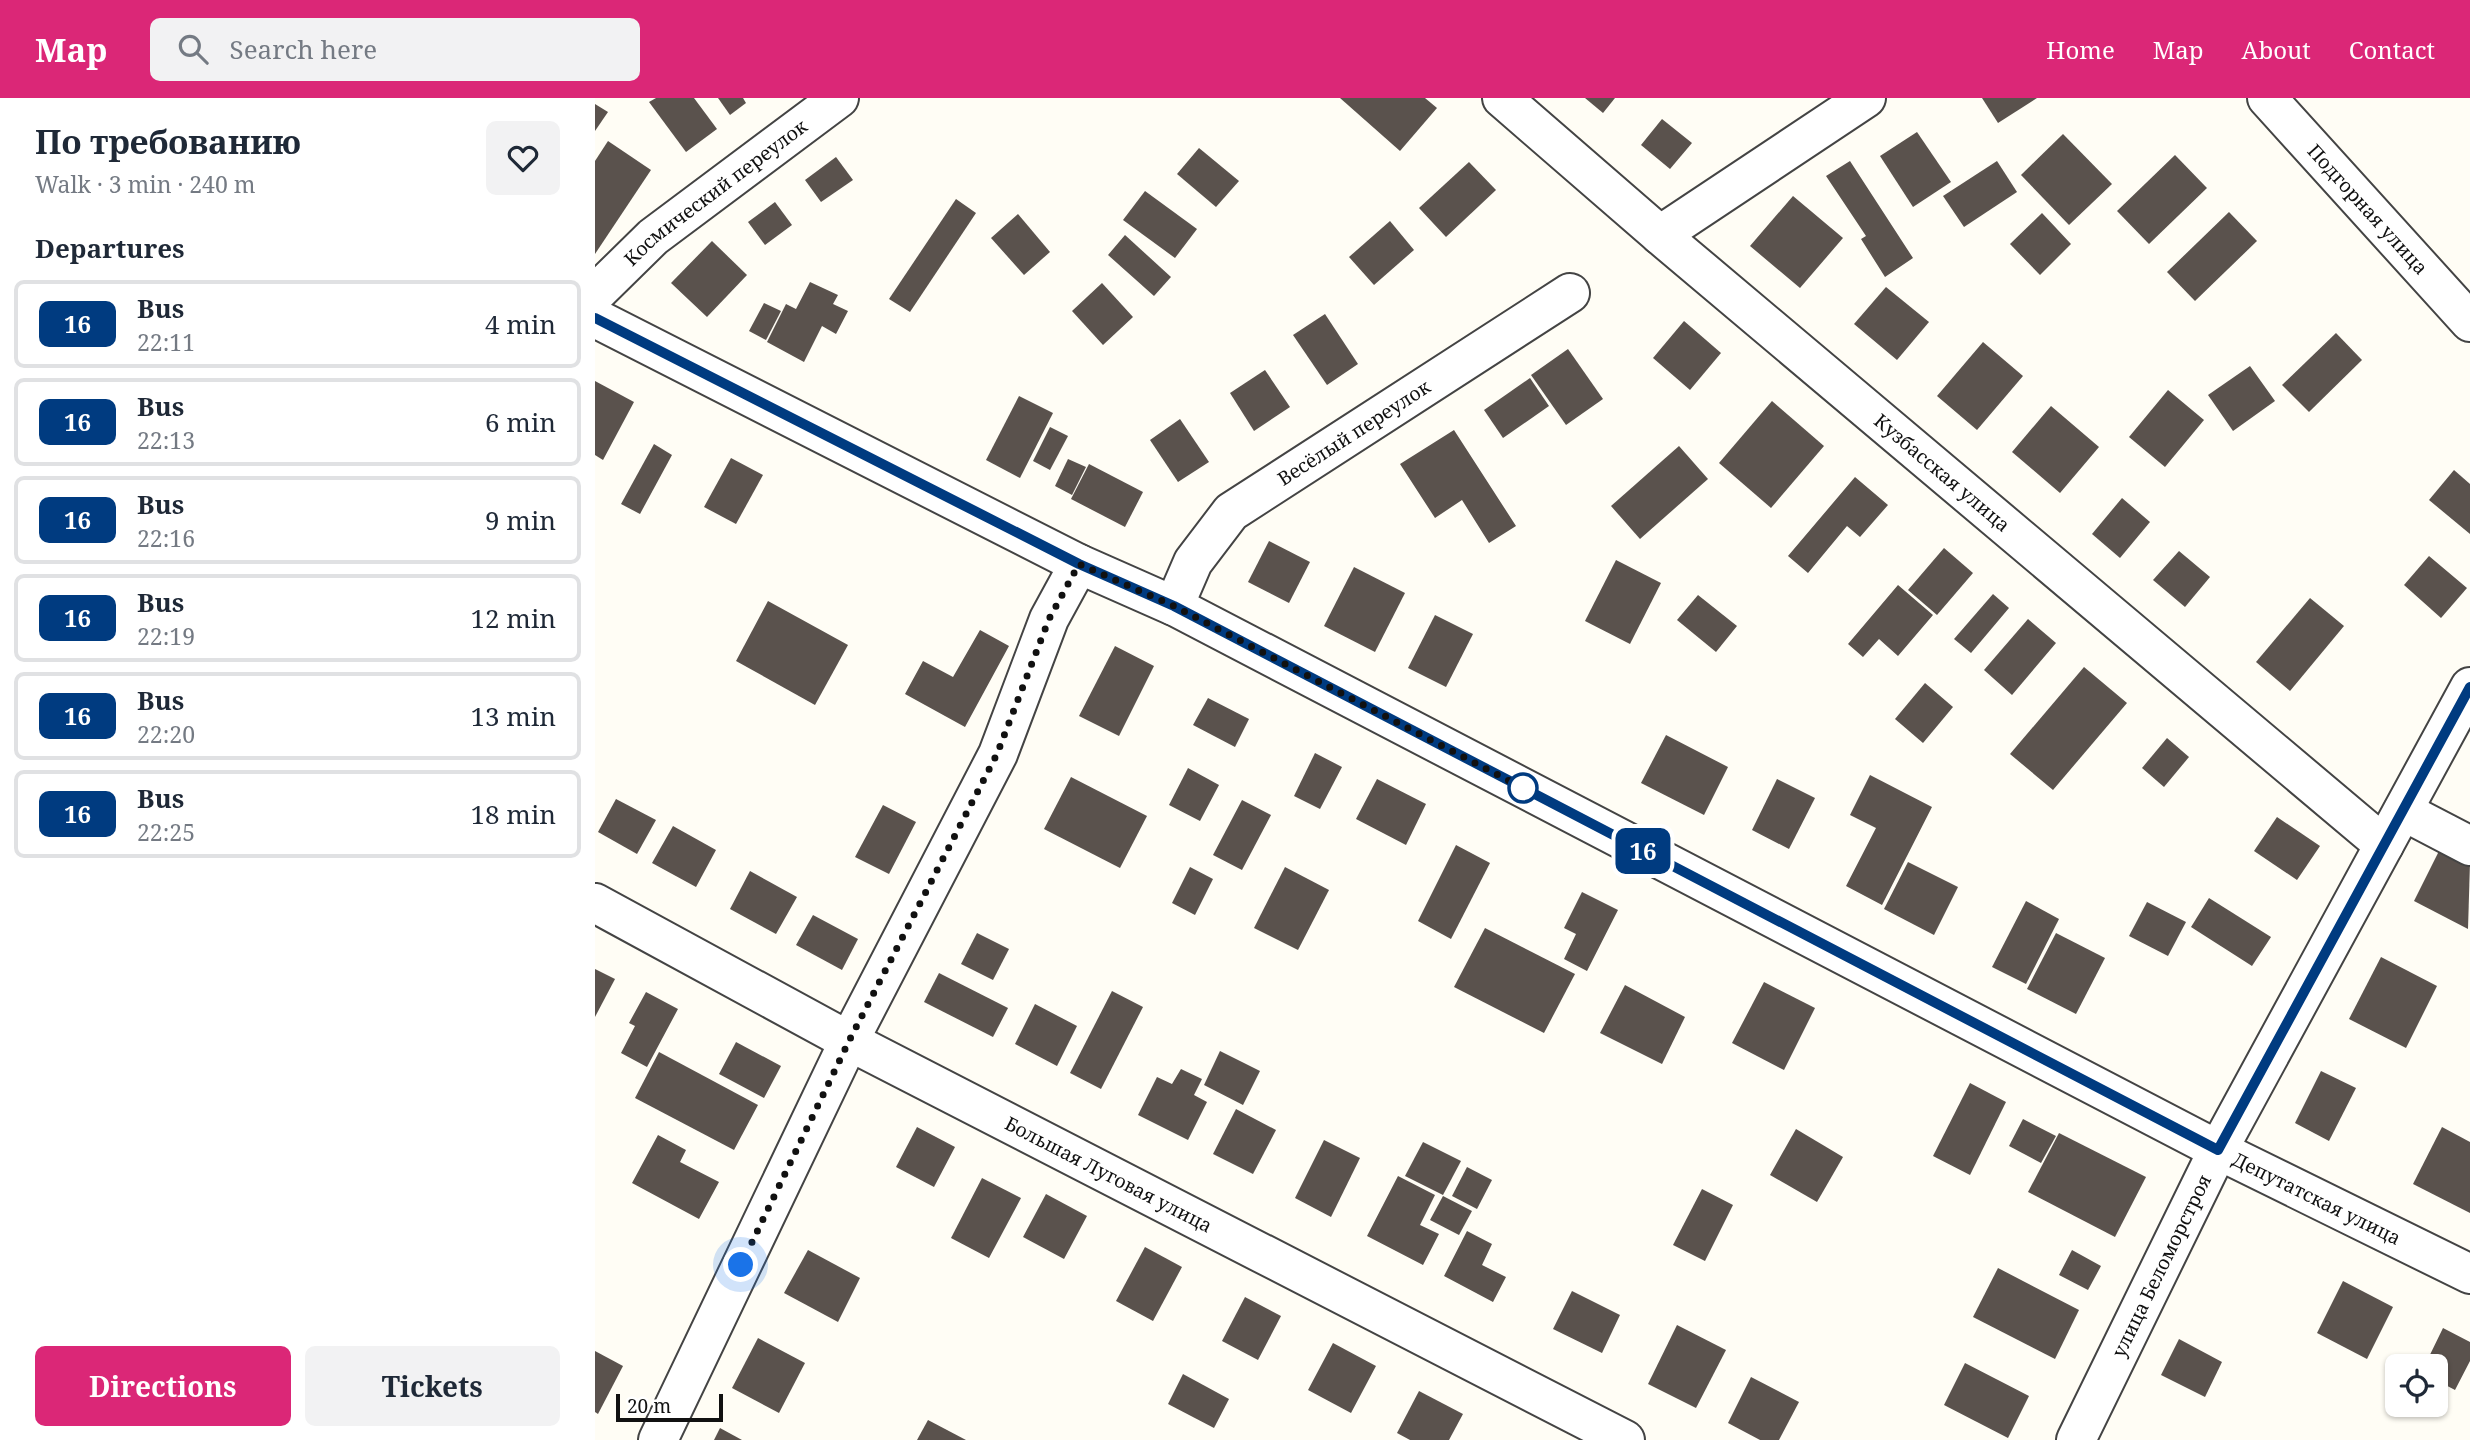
<!DOCTYPE html>
<meta charset="utf-8">
<style>
:root{--surface:#fff;--page:#f2f2f3;--text:#1f2937;--muted:#747a83;--line:#e0e1e3;--accent:#db2777}
body{margin:0;font-family:"Noto Serif",serif;background:var(--page);color:var(--text);height:100vh;display:flex;flex-direction:column;font-size:26px;white-space:nowrap}
*{box-sizing:border-box;margin:0}
p{font-size:23px;color:var(--muted)}
.icon{flex:none;width:38px;height:38px;fill:none;stroke:currentColor;stroke-width:2;stroke-linecap:round;stroke-linejoin:round}
.map{position:relative;flex:1;overflow:hidden}
.drawer{display:flex;flex-direction:column;background:var(--surface);width:595px}
.drawer>*{flex:none}
.badge{padding:0 14px;border-radius:10px;font-size:24px;line-height:46px}
.controls{position:absolute;left:1790px;top:1256px;display:grid;gap:14px}
.controls a{display:grid;place-items:center;width:63px;height:63px;border-radius:10px;background:var(--surface);box-shadow:0 2px 5px #0004;font-size:35px}
.scale{position:absolute;left:21px;bottom:18px;width:107px;box-sizing:border-box;padding-left:7px;border:4px solid #111;border-top:0;font-size:19px;line-height:24px;white-space:nowrap;color:#111;-webkit-text-stroke:5px #fff;paint-order:stroke}
.you{position:absolute;width:35px;height:35px;margin:-18px;border:5px solid #fff;border-radius:50%;background:#1a73e8;box-shadow:0 0 0 10px #1a73e833}
.map>.badge{position:absolute;translate:-50% -50%;box-shadow:0 0 0 4px #fff}
h2{padding:0 35px;font-size:26px;line-height:63px}
.round{display:grid;place-items:center;flex:none;width:74px;height:74px;border-radius:10px;background:var(--page)}
.overview{display:flex;align-items:center;justify-content:space-between;height:119px;padding:0 35px}
h1{font-size:33px;font-weight:700;line-height:52px}
.action{display:flex;gap:14px;margin-top:auto;padding:14px 35px}
.action a{flex:1;height:80px;border-radius:10px;background:var(--accent);color:#fff;font-size:28px;font-weight:700;line-height:80px;text-align:center}
.action a+a{background:var(--page);color:var(--text)}
ul{padding:0;list-style:none}
li{display:flex;align-items:center;gap:21px;height:88px;margin:0 14px 10px;padding:0 21px;border:4px solid var(--line);border-radius:10px}
li div{flex:1}
li b{display:block;font-size:26px}
li em{font-style:normal}
li .badge{min-width:77px;font-weight:700;text-align:center}
header{display:flex;align-items:center;gap:42px;box-sizing:border-box;height:98px;padding:0 35px;background:var(--accent);color:#fff}
header strong{font-size:33px}
nav{display:flex;gap:38px;margin-inline-start:auto;font-size:24px}
.search{width:490px;height:63px;background:var(--page);display:flex;align-items:center;gap:18px;box-sizing:border-box;padding:0 24px;border-radius:10px;color:var(--muted);font-size:26px}
main{display:flex;flex:1;min-height:0}
.map>svg:first-child{display:block}
.building{fill:#5a524d}
.lines{fill:none;stroke-linecap:round;stroke-linejoin:round}
.minor-casing{stroke:#444;stroke-width:42}
.minor{stroke:#fff;stroke-width:38}
.line-casing{stroke:#fff;stroke-width:16}
.line{stroke:#003b80;stroke-width:10}
.walk{stroke:#111;stroke-width:7;stroke-dasharray:0 12.6}
.stop-dot{fill:#fff;stroke:#003b80;stroke-width:3.5}
.labels{text-anchor:middle;dominant-baseline:central;stroke-width:7;stroke-linejoin:round;paint-order:stroke}
.street-label{font-size:19px;fill:#111;stroke:#fff}
</style>
<header>
<strong>Map</strong>
<div class="search"><svg class="icon" aria-label="search" viewBox="0 0 24 24"><circle cx="10" cy="10" r="6"/><path d="M15 15l6 6"/></svg>Search here</div>
<nav><a>Home</a><a>Map</a><a>About</a><a>Contact</a></nav>
</header>
<main>
<section class="drawer">
<div class="overview"><div><h1>По требованию</h1><p>Walk · 3 min · 240 m</p></div><a class="round"><svg class="icon" aria-label="heart" viewBox="0 0 24 24"><path d="M12 20l-8-8c-3-5 5-10 8-4 3-6 11-1 8 4z"/></svg></a></div>
<h2>Departures</h2>
<ul>
<li><span class="badge" style="background:#003b80;color:#fff">16</span><div><b>Bus</b><p>22:11</p></div><em>4 min</em></li>
<li><span class="badge" style="background:#003b80;color:#fff">16</span><div><b>Bus</b><p>22:13</p></div><em>6 min</em></li>
<li><span class="badge" style="background:#003b80;color:#fff">16</span><div><b>Bus</b><p>22:16</p></div><em>9 min</em></li>
<li><span class="badge" style="background:#003b80;color:#fff">16</span><div><b>Bus</b><p>22:19</p></div><em>12 min</em></li>
<li><span class="badge" style="background:#003b80;color:#fff">16</span><div><b>Bus</b><p>22:20</p></div><em>13 min</em></li>
<li><span class="badge" style="background:#003b80;color:#fff">16</span><div><b>Bus</b><p>22:25</p></div><em>18 min</em></li>
</ul>
<div class="action"><a>Directions</a><a>Tickets</a></div>
</section>
<div class="map">
<svg width="1875" height="1342" viewBox="0 0 1875 1342">
<rect width="100%" height="100%" fill="#fffdf5"/>
<g class="building">
<path d="M61 0H99L122 31 91 54 54 4Z"/>
<path d="M123 0H148L151 5 135 17Z"/>
<path d="M745 0H830L842 10 805 53Z"/>
<path d="M990 0H1020L1008 15Z"/>
<path d="M1387 0H1442L1403 25Z"/>
<path d="M0 6 13 14 0 33Z"/>
<path d="M1067 21 1097 45 1075 71 1046 47Z"/>
<path d="M1322 34 1356 84 1318 109 1285 58Z"/>
<path d="M1468 36 1517 86 1474 127 1426 77Z"/>
<path d="M13 43 56 72 0 156V63Z"/>
<path d="M604 50 644 83 621 109 582 76Z"/>
<path d="M1580 57 1612 90 1554 146 1522 113Z"/>
<path d="M241 59 258 82 226 104 210 82Z"/>
<path d="M1255 63 1318 160 1290 179 1266 141 1271 138 1231 78Z"/>
<path d="M1402 63 1422 94 1369 129 1348 98Z"/>
<path d="M874 64 901 92 851 139 824 110Z"/>
<path d="M550 93 602 131 580 160 528 122Z"/>
<path d="M1198 98 1248 140 1205 190 1155 148Z"/>
<path d="M361 101 381 115 315 214 294 201Z"/>
<path d="M180 104 197 127 170 147 153 124Z"/>
<path d="M1634 114 1662 143 1600 203 1572 174Z"/>
<path d="M1447 115 1476 146 1445 177 1415 146Z"/>
<path d="M423 116 455 154 429 177 396 140Z"/>
<path d="M795 123 819 152 779 187 754 159Z"/>
<path d="M530 137 576 179 559 198 513 157Z"/>
<path d="M117 143 152 177 112 219 76 185Z"/>
<path d="M215 184 243 197 238 206 253 213 241 236 227 228 209 264 172 244 191 206 201 211Z"/>
<path d="M507 185 538 219 508 247 477 213Z"/>
<path d="M1291 189 1334 224 1302 262 1259 226Z"/>
<path d="M169 205 186 213 171 242 154 233Z"/>
<path d="M730 216 763 266 732 287 698 237Z"/>
<path d="M1089 223 1126 255 1095 292 1058 260Z"/>
<path d="M1741 235 1767 262 1714 314 1687 287Z"/>
<path d="M1388 244 1428 278 1382 332 1342 298Z"/>
<path d="M973 251 1008 301 971 327 936 277Z"/>
<path d="M1655 268 1680 303 1638 333 1613 297Z"/>
<path d="M670 272 695 309 659 333 635 295Z"/>
<path d="M935 280 954 308 908 340 889 312Z"/>
<path d="M0 283 39 304 8 362 0 357Z"/>
<path d="M1573 292 1609 322 1570 369 1534 339Z"/>
<path d="M424 298 458 315 425 380 391 362Z"/>
<path d="M1177 303 1229 348 1176 410 1124 365Z"/>
<path d="M1456 308 1504 349 1465 395 1417 354Z"/>
<path d="M585 321 614 364 583 384 555 342Z"/>
<path d="M455 329 473 338 455 372 438 363Z"/>
<path d="M859 332 921 428 894 445 867 402 840 420 805 366Z"/>
<path d="M59 346 77 357 45 416 26 406Z"/>
<path d="M1084 348 1113 381 1045 441 1016 408Z"/>
<path d="M136 360 168 377 141 426 109 409Z"/>
<path d="M473 361 491 369 477 397 460 388Z"/>
<path d="M494 366 548 394 530 429 476 401Z"/>
<path d="M1859 372 1875 386V436L1834 402Z"/>
<path d="M1260 379 1293 407 1265 439 1252 428 1213 475 1193 458Z"/>
<path d="M1527 400 1555 424 1525 460 1497 436Z"/>
<path d="M674 443 715 464 694 505 653 484Z"/>
<path d="M1349 450 1378 475 1342 517 1313 492Z"/>
<path d="M1584 453 1615 479 1590 509 1558 482Z"/>
<path d="M1834 458 1872 490 1846 520 1809 487Z"/>
<path d="M1021 462 1066 485 1035 546 990 523Z"/>
<path d="M759 469 810 495 780 554 729 528Z"/>
<path d="M1303 487 1338 517 1303 558 1284 541 1268 559 1253 546Z"/>
<path d="M1398 496 1414 510 1376 555 1359 541Z"/>
<path d="M1103 497 1142 528 1121 554 1082 522Z"/>
<path d="M1715 500 1749 528 1695 593 1661 564Z"/>
<path d="M173 503 253 547 220 607 141 563Z"/>
<path d="M840 517 878 536 851 589 813 570Z"/>
<path d="M1433 521 1461 545 1417 597 1389 572Z"/>
<path d="M385 532 414 548 370 629 310 596 328 563 358 579Z"/>
<path d="M520 548 559 568 524 638 484 618Z"/>
<path d="M1489 569 1532 605 1458 692 1415 656Z"/>
<path d="M1330 585 1358 609 1328 645 1300 621Z"/>
<path d="M613 600 654 621 640 649 598 627Z"/>
<path d="M1071 637 1133 669 1109 717 1046 685Z"/>
<path d="M1572 640 1594 659 1569 689 1547 670Z"/>
<path d="M720 655 747 669 725 711 699 698Z"/>
<path d="M593 670 624 687 605 723 574 707Z"/>
<path d="M1275 677 1337 709 1287 807 1251 788 1281 730 1255 717Z"/>
<path d="M476 679 552 718 525 770 449 731Z"/>
<path d="M782 681 831 706 811 747 761 721Z"/>
<path d="M1182 681 1220 700 1194 751 1157 732Z"/>
<path d="M21 701 61 722 42 756 3 734Z"/>
<path d="M647 702 676 717 647 772 618 757Z"/>
<path d="M288 707 321 724 294 776 260 759Z"/>
<path d="M1682 719 1725 748 1702 782 1659 753Z"/>
<path d="M78 728 121 752 101 789 57 765Z"/>
<path d="M861 747 895 765 856 841 823 823Z"/>
<path d="M1846 749 1875 764 1873 831 1819 803Z"/>
<path d="M1313 764 1363 789 1339 837 1289 811Z"/>
<path d="M595 769 618 781 600 817 577 805Z"/>
<path d="M690 769 734 792 703 852 659 830Z"/>
<path d="M155 773 202 799 181 836 135 811Z"/>
<path d="M987 794 1023 812 992 873 969 861 981 836 969 830Z"/>
<path d="M1614 800 1676 839 1657 868 1596 829Z"/>
<path d="M1431 803 1464 821 1431 886 1397 869Z"/>
<path d="M1552 804 1591 824 1573 858 1534 838Z"/>
<path d="M218 817 263 841 247 872 201 847Z"/>
<path d="M890 830 980 876 949 935 859 889Z"/>
<path d="M382 835 414 851 398 882 366 866Z"/>
<path d="M1461 835 1510 860 1481 916 1432 891Z"/>
<path d="M1786 859 1842 888 1811 950 1754 921Z"/>
<path d="M0 871 20 881 0 919Z"/>
<path d="M344 875 413 910 398 939 329 904Z"/>
<path d="M1169 884 1220 910 1189 972 1137 945Z"/>
<path d="M1030 887 1090 919 1067 966 1005 935Z"/>
<path d="M517 893 548 909 506 991 475 975Z"/>
<path d="M51 894 83 911 52 969 26 955 40 928 34 925Z"/>
<path d="M440 906 482 928 462 968 420 946Z"/>
<path d="M141 944 186 968 169 1000 124 976Z"/>
<path d="M625 953 665 973 648 1007 609 987Z"/>
<path d="M64 954 163 1007 139 1052 40 1000Z"/>
<path d="M586 971 607 981 599 997 612 1004 593 1042 543 1017 562 979 577 986Z"/>
<path d="M1726 973 1761 990 1734 1043 1700 1025Z"/>
<path d="M1375 985 1411 1004 1375 1077 1338 1058Z"/>
<path d="M641 1011 681 1032 658 1076 618 1056Z"/>
<path d="M1428 1021 1461 1038 1446 1065 1414 1048Z"/>
<path d="M322 1029 360 1049 339 1089 301 1069Z"/>
<path d="M1847 1029 1875 1044V1115L1818 1086Z"/>
<path d="M1201 1031 1248 1059 1222 1104 1175 1077Z"/>
<path d="M1464 1035 1551 1079 1520 1139 1433 1094Z"/>
<path d="M63 1037 91 1052 85 1064 124 1084 104 1121 37 1085Z"/>
<path d="M729 1042 765 1060 736 1119 700 1100Z"/>
<path d="M828 1044 866 1063 848 1097 810 1078Z"/>
<path d="M872 1069 897 1082 882 1111 857 1098Z"/>
<path d="M803 1078 840 1097 825 1127 844 1136 828 1167 772 1138Z"/>
<path d="M387 1080 426 1100 394 1160 356 1140Z"/>
<path d="M1107 1091 1138 1107 1110 1163 1078 1147Z"/>
<path d="M451 1096 492 1118 469 1161 428 1139Z"/>
<path d="M848 1098 877 1113 864 1137 835 1122Z"/>
<path d="M872 1133 897 1146 887 1167 911 1179 898 1204 849 1178Z"/>
<path d="M550 1149 587 1169 558 1223 521 1203Z"/>
<path d="M213 1152 265 1180 243 1224 189 1195Z"/>
<path d="M1477 1152 1506 1168 1493 1192 1464 1177Z"/>
<path d="M1403 1170 1484 1212 1460 1261 1378 1219Z"/>
<path d="M1748 1183 1798 1209 1772 1261 1722 1235Z"/>
<path d="M977 1193 1025 1217 1007 1255 958 1231Z"/>
<path d="M650 1199 686 1218 663 1262 627 1243Z"/>
<path d="M1082 1227 1131 1252 1101 1310 1053 1286Z"/>
<path d="M1848 1230 1875 1244V1263L1860 1292 1841 1282V1269H1829Z"/>
<path d="M163 1240 210 1265 184 1315 137 1290Z"/>
<path d="M1584 1241 1627 1264 1610 1299 1566 1277Z"/>
<path d="M738 1245 781 1268 756 1315 713 1292Z"/>
<path d="M0 1253 28 1268 3 1316 0 1314Z"/>
<path d="M1370 1265 1434 1298 1413 1340 1349 1307Z"/>
<path d="M588 1276 634 1301 619 1330 573 1306Z"/>
<path d="M1156 1279 1204 1304 1184 1342H1165L1133 1325Z"/>
<path d="M824 1293 868 1316 854 1342H815L802 1335Z"/>
<path d="M333 1322 371 1342H322Z"/>
<path d="M125 1330 147 1342H119Z"/>
</g>
<g class="lines">
<g class="minor-casing">
<g id="minor">
<path id="s1" d="M907 0 1065 137 1789 747"/>
<path id="s2" d="M1672 0 1875 224"/>
<path d="M1065 137 1271 0"/>
<path id="s3" d="M0 196 58 139 244 0"/>
<path id="s4" d="M0 220 484 466 579 508 1623 1052 1875 1176"/>
<path id="s5" d="M579 508 598 464 636 414 975 195"/>
<path d="M1808 713 1875 748"/>
<path id="s6" d="M0 805 254 943 1030 1342"/>
<path d="M63 1342 254 943 403 656 454 521 484 466"/>
<path id="s7" d="M1481 1342 1623 1052 1875 589"/>
</g>
</g>
<use href="#minor" class="minor"/>
</g>
<g class="lines">
<g class="line-casing">
<path id="line" d="M0 220 484 466 579 508 1623 1052 1875 589"/>
</g>
<use href="#line" class="line"/>
<path class="walk" d="M146 1167 254 943 402 656 454 521 484 466 579 508 928 690"/>
</g>
<circle class="stop-dot" cx="928" cy="690" r="14"/>
<g class="labels">
<g class="street-label">
<text stroke="none"><textPath href="#s3" startOffset="158">Космический переулок</textPath></text>
<text stroke="none"><textPath href="#s2" startOffset="150">Подгорная улица</textPath></text>
<text stroke="none"><textPath href="#s5" startOffset="257">Весёлый переулок</textPath></text>
<text stroke="none"><textPath href="#s1" startOffset="578">Кузбасская улица</textPath></text>
<text stroke="none"><textPath href="#s6" startOffset="581">Большая Луговая улица</textPath></text>
<text stroke="none"><textPath href="#s4" startOffset="1934">Депутатская улица</textPath></text>
<text stroke="none"><textPath href="#s7" startOffset="194">улица Беломорстроя</textPath></text>
</g>
</g>
</svg>
<div class="controls">
<a><svg class="icon" aria-label="locate" viewBox="0 0 24 24"><circle cx="12" cy="12" r="6"/><path d="M12 2v4M12 18v4M2 12h4M18 12h4"/></svg></a>
</div>
<div class="scale">20 m</div>
<div class="you" style="left:146px;top:1167px"></div>
<b class="badge" style="left:1048px;top:753px;background:#003b80;color:#fff">16</b>
</div>
</main>
